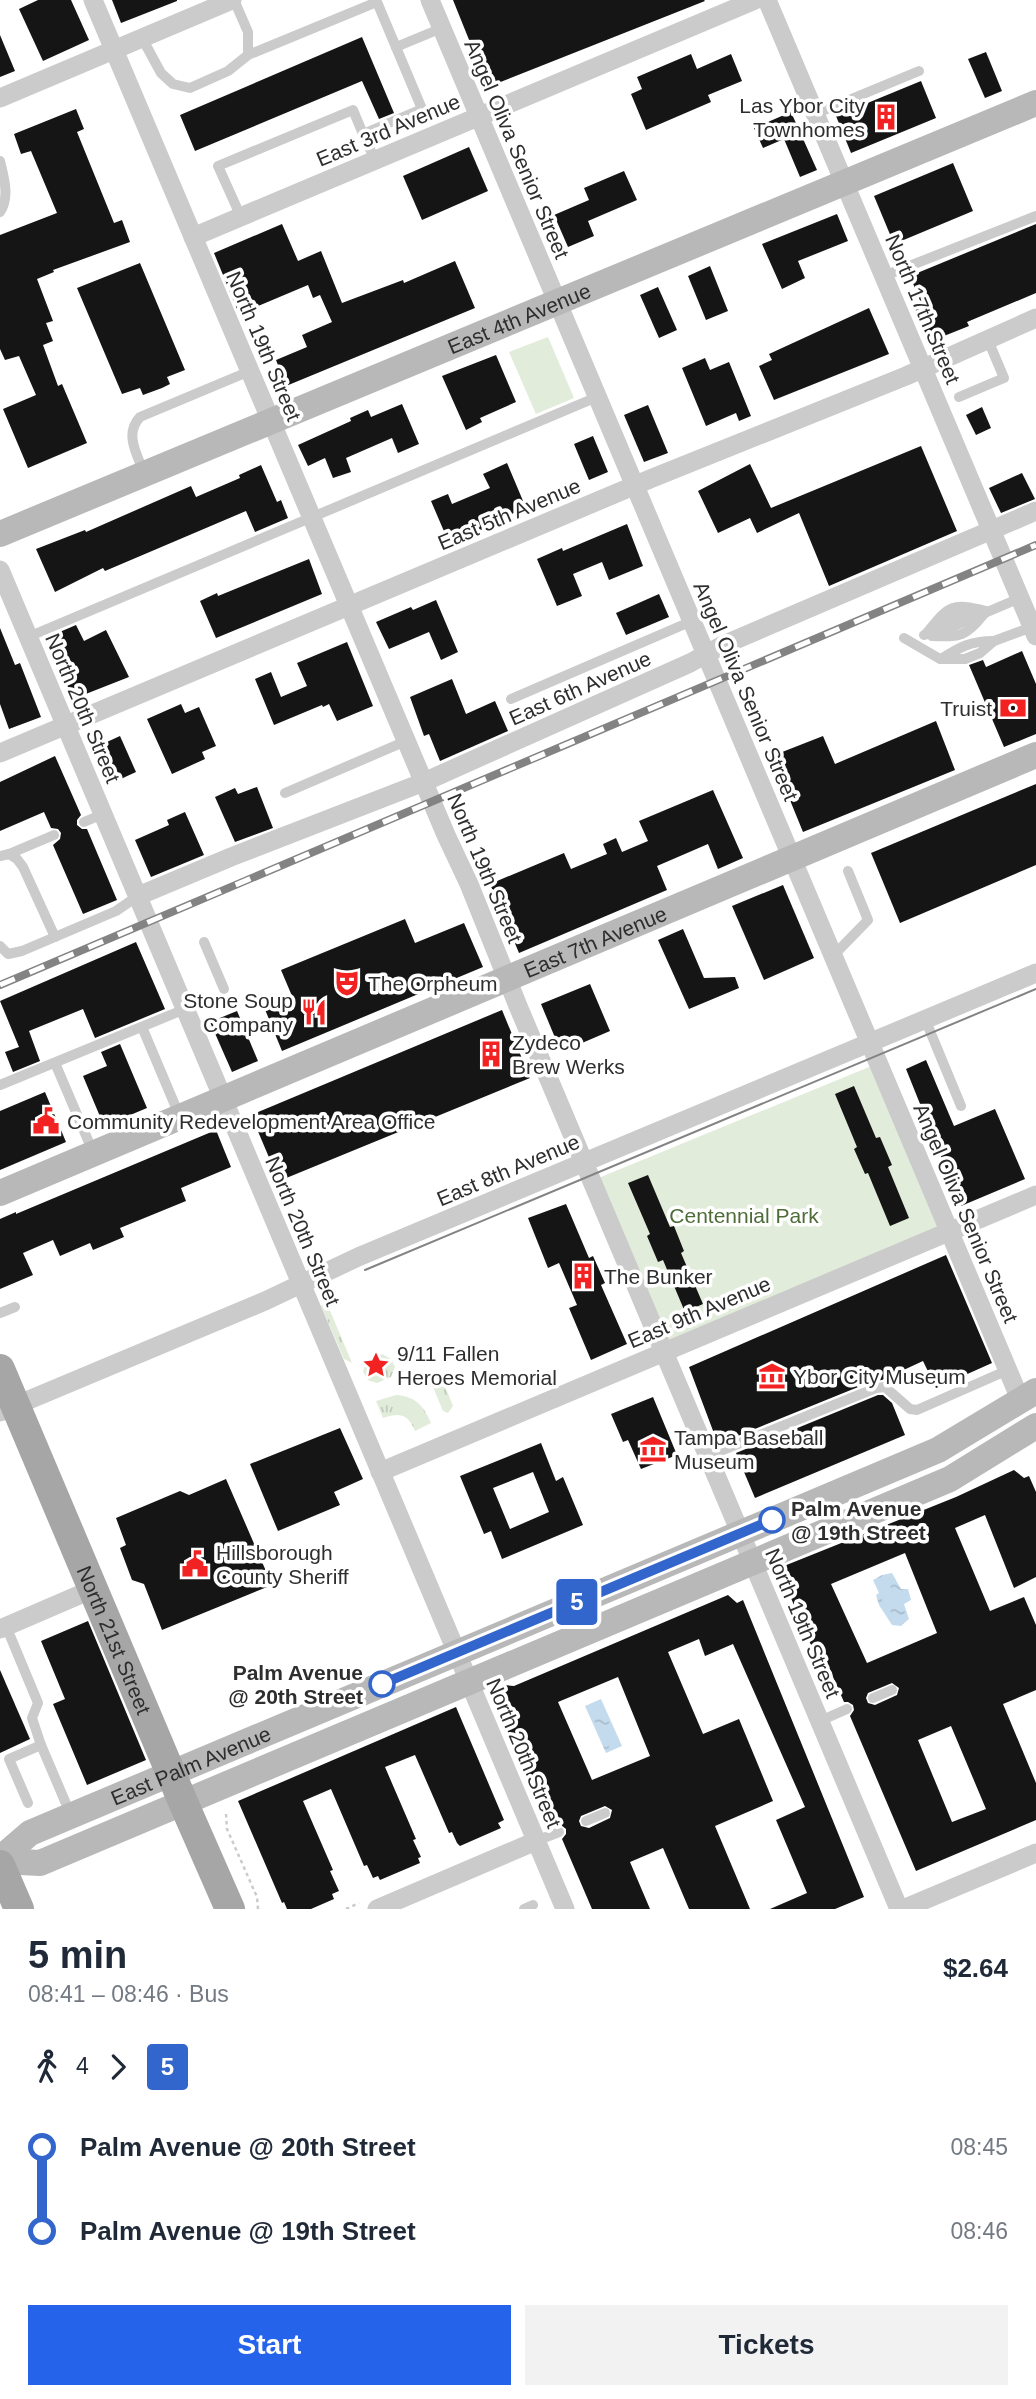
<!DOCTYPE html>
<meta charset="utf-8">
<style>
:root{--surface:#fff;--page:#f2f2f3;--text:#1f2937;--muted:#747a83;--accent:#2563eb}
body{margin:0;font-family:Helvetica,sans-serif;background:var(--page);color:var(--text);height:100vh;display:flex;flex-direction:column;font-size:26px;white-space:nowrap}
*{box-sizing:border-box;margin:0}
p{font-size:23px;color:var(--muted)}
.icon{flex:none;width:38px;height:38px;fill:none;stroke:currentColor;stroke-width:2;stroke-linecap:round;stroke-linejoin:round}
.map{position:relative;height:1909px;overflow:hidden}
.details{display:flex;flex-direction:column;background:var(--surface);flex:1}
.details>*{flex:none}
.badge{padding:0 14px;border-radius:5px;font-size:24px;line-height:46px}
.map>.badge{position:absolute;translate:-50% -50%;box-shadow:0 0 0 4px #fff}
.legs{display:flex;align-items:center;gap:10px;height:77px;padding:0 28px;font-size:23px}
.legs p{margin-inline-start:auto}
.headline{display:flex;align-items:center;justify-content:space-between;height:119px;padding:0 28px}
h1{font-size:38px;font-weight:700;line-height:52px}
.primary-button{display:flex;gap:14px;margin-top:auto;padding:14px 28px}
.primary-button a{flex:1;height:80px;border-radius:0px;background:var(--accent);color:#fff;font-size:28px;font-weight:700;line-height:80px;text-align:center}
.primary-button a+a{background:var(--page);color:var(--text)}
ul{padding:0 28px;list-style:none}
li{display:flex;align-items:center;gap:24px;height:84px;font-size:26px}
li i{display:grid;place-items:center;width:10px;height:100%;margin:0 9px;background:currentColor}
li i::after{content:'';width:18px;height:18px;margin:-9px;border:5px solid;border-radius:50%;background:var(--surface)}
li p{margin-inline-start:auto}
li:first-child i{background:linear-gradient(#0000 50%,currentColor 0)}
li:last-child i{background:linear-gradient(currentColor 50%,#0000 0)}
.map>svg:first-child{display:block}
.grass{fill:url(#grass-tufts)}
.green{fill:#e2ecda}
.water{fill:url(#water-ripples)}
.building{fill:#151515;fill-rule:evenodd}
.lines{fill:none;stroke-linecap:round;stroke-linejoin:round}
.path{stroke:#cbcbcb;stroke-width:2.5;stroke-dasharray:3.5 3.5;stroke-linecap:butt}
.lane{stroke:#cbcbcb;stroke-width:10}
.street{stroke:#cbcbcb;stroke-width:19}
.secondary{stroke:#b8b8b8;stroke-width:26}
.primary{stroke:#a6a6a6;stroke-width:30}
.tram{stroke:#838383;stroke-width:2}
.rail-casing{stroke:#838383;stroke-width:8}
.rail{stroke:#fff;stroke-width:5;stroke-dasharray:16;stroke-linecap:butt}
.line-1-casing{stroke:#fff;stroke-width:16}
.line-1{stroke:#36c;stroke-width:10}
.stop-1-dot{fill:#fff;stroke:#36c;stroke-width:3.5}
.labels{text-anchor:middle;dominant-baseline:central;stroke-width:7;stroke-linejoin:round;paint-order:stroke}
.poi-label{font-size:21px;fill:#2e2e2e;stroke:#fff;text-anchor:start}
.street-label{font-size:21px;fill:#2e2e2e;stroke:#fff}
.park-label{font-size:21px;fill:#4d6c38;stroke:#fff}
.stop-label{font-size:21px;font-weight:bold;fill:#2e2e2e;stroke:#fff;text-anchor:start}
</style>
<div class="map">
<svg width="1036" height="1909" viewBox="0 0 1036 1909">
<defs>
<pattern id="grass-tufts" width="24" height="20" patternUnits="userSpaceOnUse" patternTransform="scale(1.75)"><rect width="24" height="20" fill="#e2ecda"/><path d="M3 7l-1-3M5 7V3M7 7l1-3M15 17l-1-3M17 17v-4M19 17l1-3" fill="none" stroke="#c2cbbb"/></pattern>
<pattern id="water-ripples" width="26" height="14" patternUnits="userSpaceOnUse" patternTransform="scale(1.75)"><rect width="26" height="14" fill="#c4dbee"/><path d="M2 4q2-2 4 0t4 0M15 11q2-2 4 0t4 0" fill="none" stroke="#a9bccc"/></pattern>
</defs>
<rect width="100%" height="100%" fill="#fff"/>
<g class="grass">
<path d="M326 1301 352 1363 344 1359 321 1306Z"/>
<path d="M382 1354 391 1359 395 1367 391 1377 377 1383 367 1380 363 1371 367 1360Z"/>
<path d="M436 1377 442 1379 453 1406 448 1413 443 1411 431 1382Z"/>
<path d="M396 1395C415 1396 424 1406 431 1423L415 1431C408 1414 400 1412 383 1418L376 1401Z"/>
</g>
<g class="green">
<path d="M548 337 574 398 536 414 509 352Z"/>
<path d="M874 1065 943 1228 665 1347 596 1179Z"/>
</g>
<g class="water">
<path d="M892 1573 901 1589H908L911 1600 904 1604 909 1619 901 1626 892 1625 879 1605 876 1595 879 1593 873 1580 882 1575Z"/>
<path d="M601 1699 622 1746 606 1753 585 1706Z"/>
</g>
<g class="building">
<path d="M38 0H71L89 40 43 61 19 9Z"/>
<path d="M112 0H177V1L121 23Z"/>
<path d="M453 0H704L705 1 488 87Z"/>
<path d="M0 35 15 71 0 77Z"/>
<path d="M362 37 394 113 379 119 362 81 195 151 180 115Z"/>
<path d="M986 52 1002 91 985 98 968 59Z"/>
<path d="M691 54 697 69 731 54 742 81 708 95 711 102 646 130 631 94 642 89 637 77Z"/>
<path d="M921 81 936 118 851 153 836 116Z"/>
<path d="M76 109 84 129 77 132 114 223 122 220 130 242 53 270 54 272 37 279 53 321 46 323 53 341 43 345 58 386 62 384 87 443 28 468 3 409 36 395 19 356 5 360 0 349V235L57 213 31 151 21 154 14 134Z"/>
<path d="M791 112 817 170 800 177 784 139 763 148 754 128Z"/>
<path d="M469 147 488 191 422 220 403 176Z"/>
<path d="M953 163 973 211 894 244 874 196Z"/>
<path d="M624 171 637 200 588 221 594 236 568 247 554 215 589 200 584 188Z"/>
<path d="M837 214 848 241 798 261 805 278 782 289 762 244Z"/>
<path d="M282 224 298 261 321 251 342 303 403 280 404 283 455 261 475 308 286 386 276 360 307 347 302 335 332 322 320 295 313 298 308 285 239 314 214 253Z"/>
<path d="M1036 224V293L967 322 969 326 929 342 914 306 921 303 910 276Z"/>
<path d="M140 263 185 370 167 377 170 384 162 388 143 395 140 388 122 394 77 288Z"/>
<path d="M710 266 728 311 706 320 688 276Z"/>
<path d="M658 287 677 330 659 338 640 295Z"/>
<path d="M869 308 889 354 774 400 759 366 772 360 769 354Z"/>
<path d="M496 355 516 402 480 418 482 422 466 430 442 376Z"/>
<path d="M705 358 710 370 729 362 751 416 739 421 736 413 706 426 682 368Z"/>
<path d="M402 404 419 444 398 453 392 438 346 458 351 472 333 478 325 458 308 466 298 445 351 421 350 418 368 410 371 417Z"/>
<path d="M648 405 668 453 644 462 624 415Z"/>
<path d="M982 407 991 428 976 435 966 415Z"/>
<path d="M593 436 608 472 589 480 574 444Z"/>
<path d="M921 446 957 531 829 586 799 513 757 533 750 518 718 533 698 491 750 464 771 508Z"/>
<path d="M507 463 526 508 500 519 502 522 449 543 431 501 448 494 452 504 490 488 483 474Z"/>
<path d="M261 465 277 502 281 500 288 518 255 532 246 511 105 571 103 568 55 592 36 549 85 530 86 532 191 486 196 497 240 478 239 475Z"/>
<path d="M1022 473 1035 499 1001 513 989 488Z"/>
<path d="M627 524 643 566 609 580 602 562 573 574 582 596 557 606 537 559 562 548 563 551Z"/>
<path d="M309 559 322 594 216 638 200 601 217 593 218 596Z"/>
<path d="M659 594 669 617 626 635 616 613Z"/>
<path d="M436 600 458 652 441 660 429 632 389 649 376 622 411 607 413 610Z"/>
<path d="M76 625 84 641 106 630 129 677 73 699 55 656 57 655 55 649 61 646 55 634Z"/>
<path d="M0 628 15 665 20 663 41 717 9 729 0 704Z"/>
<path d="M347 642 373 706 337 721 329 704 323 707 322 705 274 725 255 679 271 672 281 697 307 686 297 663Z"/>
<path d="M1022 651 1036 684V734L1004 747 969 665 983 660 986 667Z"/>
<path d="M452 679 466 714 495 701 508 731 440 761 429 734 424 736 410 697Z"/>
<path d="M181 704 185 713 199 707 216 746 202 752 205 759 172 774 147 719Z"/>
<path d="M936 721 955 770 803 832 772 756 823 736 835 764Z"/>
<path d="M120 736 136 772 112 783 96 747Z"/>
<path d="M55 756 81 815 77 820V825L82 829H87L117 900 83 914 53 845 60 839 61 833 58 829 51 828 44 812 0 831V782Z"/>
<path d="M1036 784V865L900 923 871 853Z"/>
<path d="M257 787 273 828 235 842 215 797 235 788 238 794Z"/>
<path d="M713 790 743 858 718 869 708 844 657 866 667 890 519 953 490 884 564 853 571 869 607 854 603 844 616 838 622 852 648 841 639 821Z"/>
<path d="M185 812 204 855 151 877 135 840 169 825 167 820Z"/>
<path d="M783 885 814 958 764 980 732 906Z"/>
<path d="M405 919 415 943 464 923 483 967 282 1051 264 1007 292 996 281 970Z"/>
<path d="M683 929 704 978 735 977 739 988 689 1009 658 940Z"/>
<path d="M136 942 165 1009 95 1038 83 1009 29 1031 40 1061 13 1072 5 1052 19 1047 0 1001Z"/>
<path d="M590 984 610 1031 561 1052 541 1004Z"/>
<path d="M502 1010 530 1078 279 1181 251 1115Z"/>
<path d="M237 1011 258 1061 232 1072 210 1022Z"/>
<path d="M120 1044 147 1108 104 1126 83 1076 107 1066 101 1052Z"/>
<path d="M926 1060 954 1126 995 1109 1025 1179 961 1206 906 1069Z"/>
<path d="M854 1086 876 1138 880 1137 892 1165 888 1167 909 1218 890 1226 868 1173 865 1174 854 1149 857 1147 835 1094Z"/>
<path d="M45 1092 66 1142 0 1170V1111Z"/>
<path d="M216 1130 231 1167 181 1188 186 1201 120 1228 124 1237 93 1250 90 1243 60 1256 53 1240 23 1253 33 1275 0 1289V1219L16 1212V1214Z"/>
<path d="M648 1175 670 1227 674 1226 684 1251 681 1253 703 1304 685 1312 663 1260 658 1262 647 1236 650 1234 628 1183Z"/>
<path d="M566 1204 589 1258 593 1256 605 1283 601 1285 627 1344 591 1360 569 1308 577 1305 559 1263 548 1268 528 1218Z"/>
<path d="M946 1255 992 1363 936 1388 923 1361 882 1380 873 1381 718 1444 689 1367Z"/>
<path d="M878 1395H883L892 1403 905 1435 755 1498 736 1453Z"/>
<path d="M653 1397 677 1455 641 1469 628 1440 623 1442 611 1414Z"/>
<path d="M340 1428 363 1479 334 1492 340 1505 278 1531 250 1464Z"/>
<path d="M541 1443 556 1481 563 1477 583 1525 502 1559 491 1531 484 1534 460 1476ZM533 1472 549 1512 510 1529 493 1488Z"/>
<path d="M1014 1470 1024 1478 1029 1476 1036 1492V1577L1014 1588 985 1515 955 1528 990 1611 1024 1597 1036 1625V1690L1003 1704 1036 1783V1820L916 1871 850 1716 854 1710 853 1705 848 1702H844L826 1661 819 1664 782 1577V1571L784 1566 956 1497ZM905 1553 937 1633 867 1663 831 1584ZM892 1683 899 1688 897 1695 875 1705 868 1703 866 1698 868 1693ZM951 1726 986 1809 952 1822 918 1740Z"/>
<path d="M226 1479 272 1585 162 1630 144 1584 132 1580 120 1548 126 1545 116 1518 180 1491 189 1495Z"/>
<path d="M728 1595 737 1603 743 1600 864 1897 835 1909H770L807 1893 776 1820 805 1807 733 1644 705 1656 699 1639 668 1652 703 1734 739 1719 773 1801 715 1826 750 1909H689L663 1848 630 1862 650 1909H592L562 1839 566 1834V1829L561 1825H556L539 1785 532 1788 495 1702V1695L504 1685 514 1686ZM618 1677 650 1756 592 1780 558 1702ZM605 1806 612 1810 610 1818 589 1828 581 1826 579 1821 581 1816Z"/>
<path d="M88 1621 146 1760 87 1785 53 1704 65 1699 41 1641Z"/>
<path d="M0 1670 30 1739 0 1753Z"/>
<path d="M456 1707 504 1820 498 1823 501 1828 460 1846 457 1843 452 1832 449 1833 415 1755 385 1767 416 1839 413 1840 421 1857 418 1858 420 1863 380 1880 378 1876 373 1878 367 1865 364 1866 331 1789 303 1801 333 1870 330 1871 339 1891 332 1894 334 1899 311 1909H287L284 1902 282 1903 238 1801Z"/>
</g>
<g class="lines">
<g class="path">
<path d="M226 1814 227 1829 257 1897 258 1909"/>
<path d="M346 1909 359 1903"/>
</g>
<g class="lane">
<path d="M142 38 161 73 173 84 190 88 228 71 248 55V32L234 0"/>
<path d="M396 47 442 28"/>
<path d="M815 114 919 71"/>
<path d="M363 134 375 160"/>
<path d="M0 161C4 178 10 197 0 212"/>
<path d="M241 217 218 166 353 110 363 134 422 109 377 2 248 55"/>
<path d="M884 276 1036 216"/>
<path d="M959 397 1004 378 988 340"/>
<path d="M144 473C137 454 124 434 140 417L250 371"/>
<path d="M936 627C950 618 961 613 977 612"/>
<path d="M926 634C949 606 950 602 986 611"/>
<path d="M924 635 952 627 1020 598"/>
<path d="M932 636C960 637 966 637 984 614"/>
<path d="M28 637 597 397"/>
<path d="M904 638 940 659H965L980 653 994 641 1032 627"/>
<path d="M941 659C960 647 970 641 994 641"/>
<path d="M511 699 692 621"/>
<path d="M285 793 406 741"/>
<path d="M84 822 103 814"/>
<path d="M9 854 54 835"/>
<path d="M0 856 9 854 17 859 23 867 55 937"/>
<path d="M204 942 224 989"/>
<path d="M0 946 8 954 22 951 116 911 138 896"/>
<path d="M833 956 868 920 848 871"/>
<path d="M925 1019 961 1106"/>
<path d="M142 1027 180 1117"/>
<path d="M55 1063 93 1152"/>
<path d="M0 1085 185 1009"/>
<path d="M0 1313 15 1307"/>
<path d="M708 1456 876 1388 885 1387 910 1409 917 1410 1008 1370"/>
<path d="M6 1626 38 1703 32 1718 41 1745 70 1813"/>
<path d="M873 1698 892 1690"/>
<path d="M820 1721 847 1709"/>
<path d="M28 1803 9 1759 41 1745"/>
<path d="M586 1821 605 1813"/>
<path d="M536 1841 559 1832"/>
<path d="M524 1909 533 1905"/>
</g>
<g class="street">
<path d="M93 0 446 835 469 884 518 1006 899 1909"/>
<path d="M430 0 1020 1399"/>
<path d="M767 0 1036 636"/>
<path d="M0 98 232 0"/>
<path d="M193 237 755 0"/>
<path d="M0 570 565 1909"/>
<path d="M0 753 650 479 906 376 1036 318"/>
<path d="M138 896 231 857 424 782 690 663 721 646 1036 511"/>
<path d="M0 1412 265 1301 358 1257 1036 973"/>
<path d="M380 1472 1036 1195"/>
<path d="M0 1629 93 1589"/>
<path d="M377 1909 536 1841"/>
<path d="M903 1909 1036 1853"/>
</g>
<g class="secondary">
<path id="s1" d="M0 534 1036 103"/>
<path id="s2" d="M0 1193 1036 755"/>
<path id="s3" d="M0 1859 30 1833 938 1450 1036 1391"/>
<path d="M0 1861 40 1863 950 1479 1036 1426"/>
</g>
<g class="primary">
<path id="s4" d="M0 1369 183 1802 230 1909"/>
<path d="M0 1865 19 1909"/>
</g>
<path class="tram" d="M365 1270 1036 989"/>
<g class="rail-casing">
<path id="rail" d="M0 985 1036 545"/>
</g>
<use href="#rail" class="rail"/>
</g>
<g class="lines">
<g class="line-1-casing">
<path id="line-1" d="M382 1684 772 1520"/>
</g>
<use href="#line-1" class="line-1"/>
</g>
<defs>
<g id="building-bare" transform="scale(2.1)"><path d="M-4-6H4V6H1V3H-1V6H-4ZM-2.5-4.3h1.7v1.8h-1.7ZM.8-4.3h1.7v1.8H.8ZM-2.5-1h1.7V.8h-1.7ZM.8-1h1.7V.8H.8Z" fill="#f22223" stroke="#fff" stroke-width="2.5" paint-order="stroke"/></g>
<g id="bank-bare" transform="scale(2.1)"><path d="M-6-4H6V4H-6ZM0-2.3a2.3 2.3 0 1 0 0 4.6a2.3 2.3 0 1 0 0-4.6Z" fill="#f22223" stroke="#fff" stroke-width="2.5" paint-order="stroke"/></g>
<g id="theatre-bare" transform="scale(2.1)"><path d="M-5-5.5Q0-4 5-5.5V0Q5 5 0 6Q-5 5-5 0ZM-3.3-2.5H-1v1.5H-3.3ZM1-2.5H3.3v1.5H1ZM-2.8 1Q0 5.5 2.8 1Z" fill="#f22223" stroke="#fff" stroke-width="2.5" paint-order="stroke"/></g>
<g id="restaurant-bare" transform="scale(2.1)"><path d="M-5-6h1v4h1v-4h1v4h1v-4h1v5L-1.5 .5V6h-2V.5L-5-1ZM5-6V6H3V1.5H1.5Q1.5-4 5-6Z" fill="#f22223" stroke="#fff" stroke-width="2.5" paint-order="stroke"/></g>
<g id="civic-bare" transform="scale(2.1)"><path d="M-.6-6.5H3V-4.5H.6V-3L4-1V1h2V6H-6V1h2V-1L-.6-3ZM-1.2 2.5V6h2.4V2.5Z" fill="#f22223" stroke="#fff" stroke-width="2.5" paint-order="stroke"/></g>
<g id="sight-bare" transform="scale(2.1)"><path d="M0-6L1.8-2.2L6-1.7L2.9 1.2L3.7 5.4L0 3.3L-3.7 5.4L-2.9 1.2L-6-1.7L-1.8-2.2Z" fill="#f22223" stroke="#fff" stroke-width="2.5" paint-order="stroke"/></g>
<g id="museum-bare" transform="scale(2.1)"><path d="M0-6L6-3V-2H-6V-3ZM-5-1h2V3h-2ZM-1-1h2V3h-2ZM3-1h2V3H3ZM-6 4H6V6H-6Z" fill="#f22223" stroke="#fff" stroke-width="2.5" paint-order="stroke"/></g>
</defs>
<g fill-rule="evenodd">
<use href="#building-bare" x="886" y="117"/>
<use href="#bank-bare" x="1013" y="708"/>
<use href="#theatre-bare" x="347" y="983"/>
<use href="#restaurant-bare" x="314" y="1012"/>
<use href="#building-bare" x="491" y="1054"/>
<use href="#civic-bare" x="46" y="1121"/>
<use href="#building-bare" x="583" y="1276"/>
<use href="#sight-bare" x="376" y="1365"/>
<use href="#museum-bare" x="772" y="1376"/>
<use href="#museum-bare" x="653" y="1449"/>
<use href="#civic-bare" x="195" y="1564"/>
</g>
<g class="stop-1-dot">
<circle cx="772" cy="1520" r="12"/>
<circle cx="382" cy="1684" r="12"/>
</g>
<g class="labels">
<g class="poi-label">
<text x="865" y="105" text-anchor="end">Las Ybor City<tspan x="865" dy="24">Townhomes</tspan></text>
<text x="992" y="708" text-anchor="end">Truist</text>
<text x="368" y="983">The Orpheum</text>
<text x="293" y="1000" text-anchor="end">Stone Soup<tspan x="293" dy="24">Company</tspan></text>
<text x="512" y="1042">Zydeco<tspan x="512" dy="24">Brew Werks</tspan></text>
<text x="67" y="1121">Community Redevelopment Area Office</text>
<text x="604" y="1276">The Bunker</text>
<text x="397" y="1353">9/11 Fallen<tspan x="397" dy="24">Heroes Memorial</tspan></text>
<text x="793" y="1376">Ybor City Museum</text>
<text x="674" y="1437">Tampa Baseball<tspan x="674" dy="24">Museum</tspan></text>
<text x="216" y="1552">Hillsborough<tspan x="216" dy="24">County Sheriff</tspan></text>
</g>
<g class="street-label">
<text transform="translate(388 130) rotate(-23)">East 3rd Avenue</text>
<text transform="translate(517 149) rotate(67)">Angel Oliva Senior Street</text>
<text transform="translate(923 309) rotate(67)">North 17th Street</text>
<text stroke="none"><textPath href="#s1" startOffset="562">East 4th Avenue</textPath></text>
<text transform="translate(264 346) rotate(67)">North 19th Street</text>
<text transform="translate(509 514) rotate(-23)">East 5th Avenue</text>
<text transform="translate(580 688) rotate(-24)">East 6th Avenue</text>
<text transform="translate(746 691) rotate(67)">Angel Oliva Senior Street</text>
<text transform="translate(83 708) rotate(67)">North 20th Street</text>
<text transform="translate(485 868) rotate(67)">North 19th Street</text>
<text stroke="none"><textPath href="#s2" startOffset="646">East 7th Avenue</textPath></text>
<text transform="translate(508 1170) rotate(-23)">East 8th Avenue</text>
<text transform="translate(966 1213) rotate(67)">Angel Oliva Senior Street</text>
<text transform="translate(303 1231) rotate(67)">North 20th Street</text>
<text transform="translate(699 1312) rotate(-23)">East 9th Avenue</text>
<text transform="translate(803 1623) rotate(67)">North 19th Street</text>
<text stroke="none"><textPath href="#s4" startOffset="294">North 21st Street</textPath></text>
<text transform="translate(524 1753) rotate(67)">North 20th Street</text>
<text stroke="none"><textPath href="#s3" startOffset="214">East Palm Avenue</textPath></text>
</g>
<g class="park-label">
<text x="744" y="1215">Centennial Park</text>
</g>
<g class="stop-label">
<text x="791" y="1508">Palm Avenue<tspan x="791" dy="24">@ 19th Street</tspan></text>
<text x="363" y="1672" text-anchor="end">Palm Avenue<tspan x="363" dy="24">@ 20th Street</tspan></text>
</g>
</g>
</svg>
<b class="badge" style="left:577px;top:1602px;background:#36c;color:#fff">5</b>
</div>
<section class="details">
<div class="headline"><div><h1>5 min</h1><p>08:41 – 08:46 · Bus</p></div><b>$2.64</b></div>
<div class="legs"><svg class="icon" aria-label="walk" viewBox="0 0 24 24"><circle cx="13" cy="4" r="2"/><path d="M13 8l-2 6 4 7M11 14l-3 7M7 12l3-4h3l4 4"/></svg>4<svg class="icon" aria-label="forward" viewBox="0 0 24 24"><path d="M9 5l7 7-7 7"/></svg><b class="badge" style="background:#36c;color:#fff">5</b></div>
<ul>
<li><i style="color:#36c"></i><b>Palm Avenue @ 20th Street</b><p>08:45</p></li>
<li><i style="color:#36c"></i><b>Palm Avenue @ 19th Street</b><p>08:46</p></li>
</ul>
<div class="primary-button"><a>Start</a><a>Tickets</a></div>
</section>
